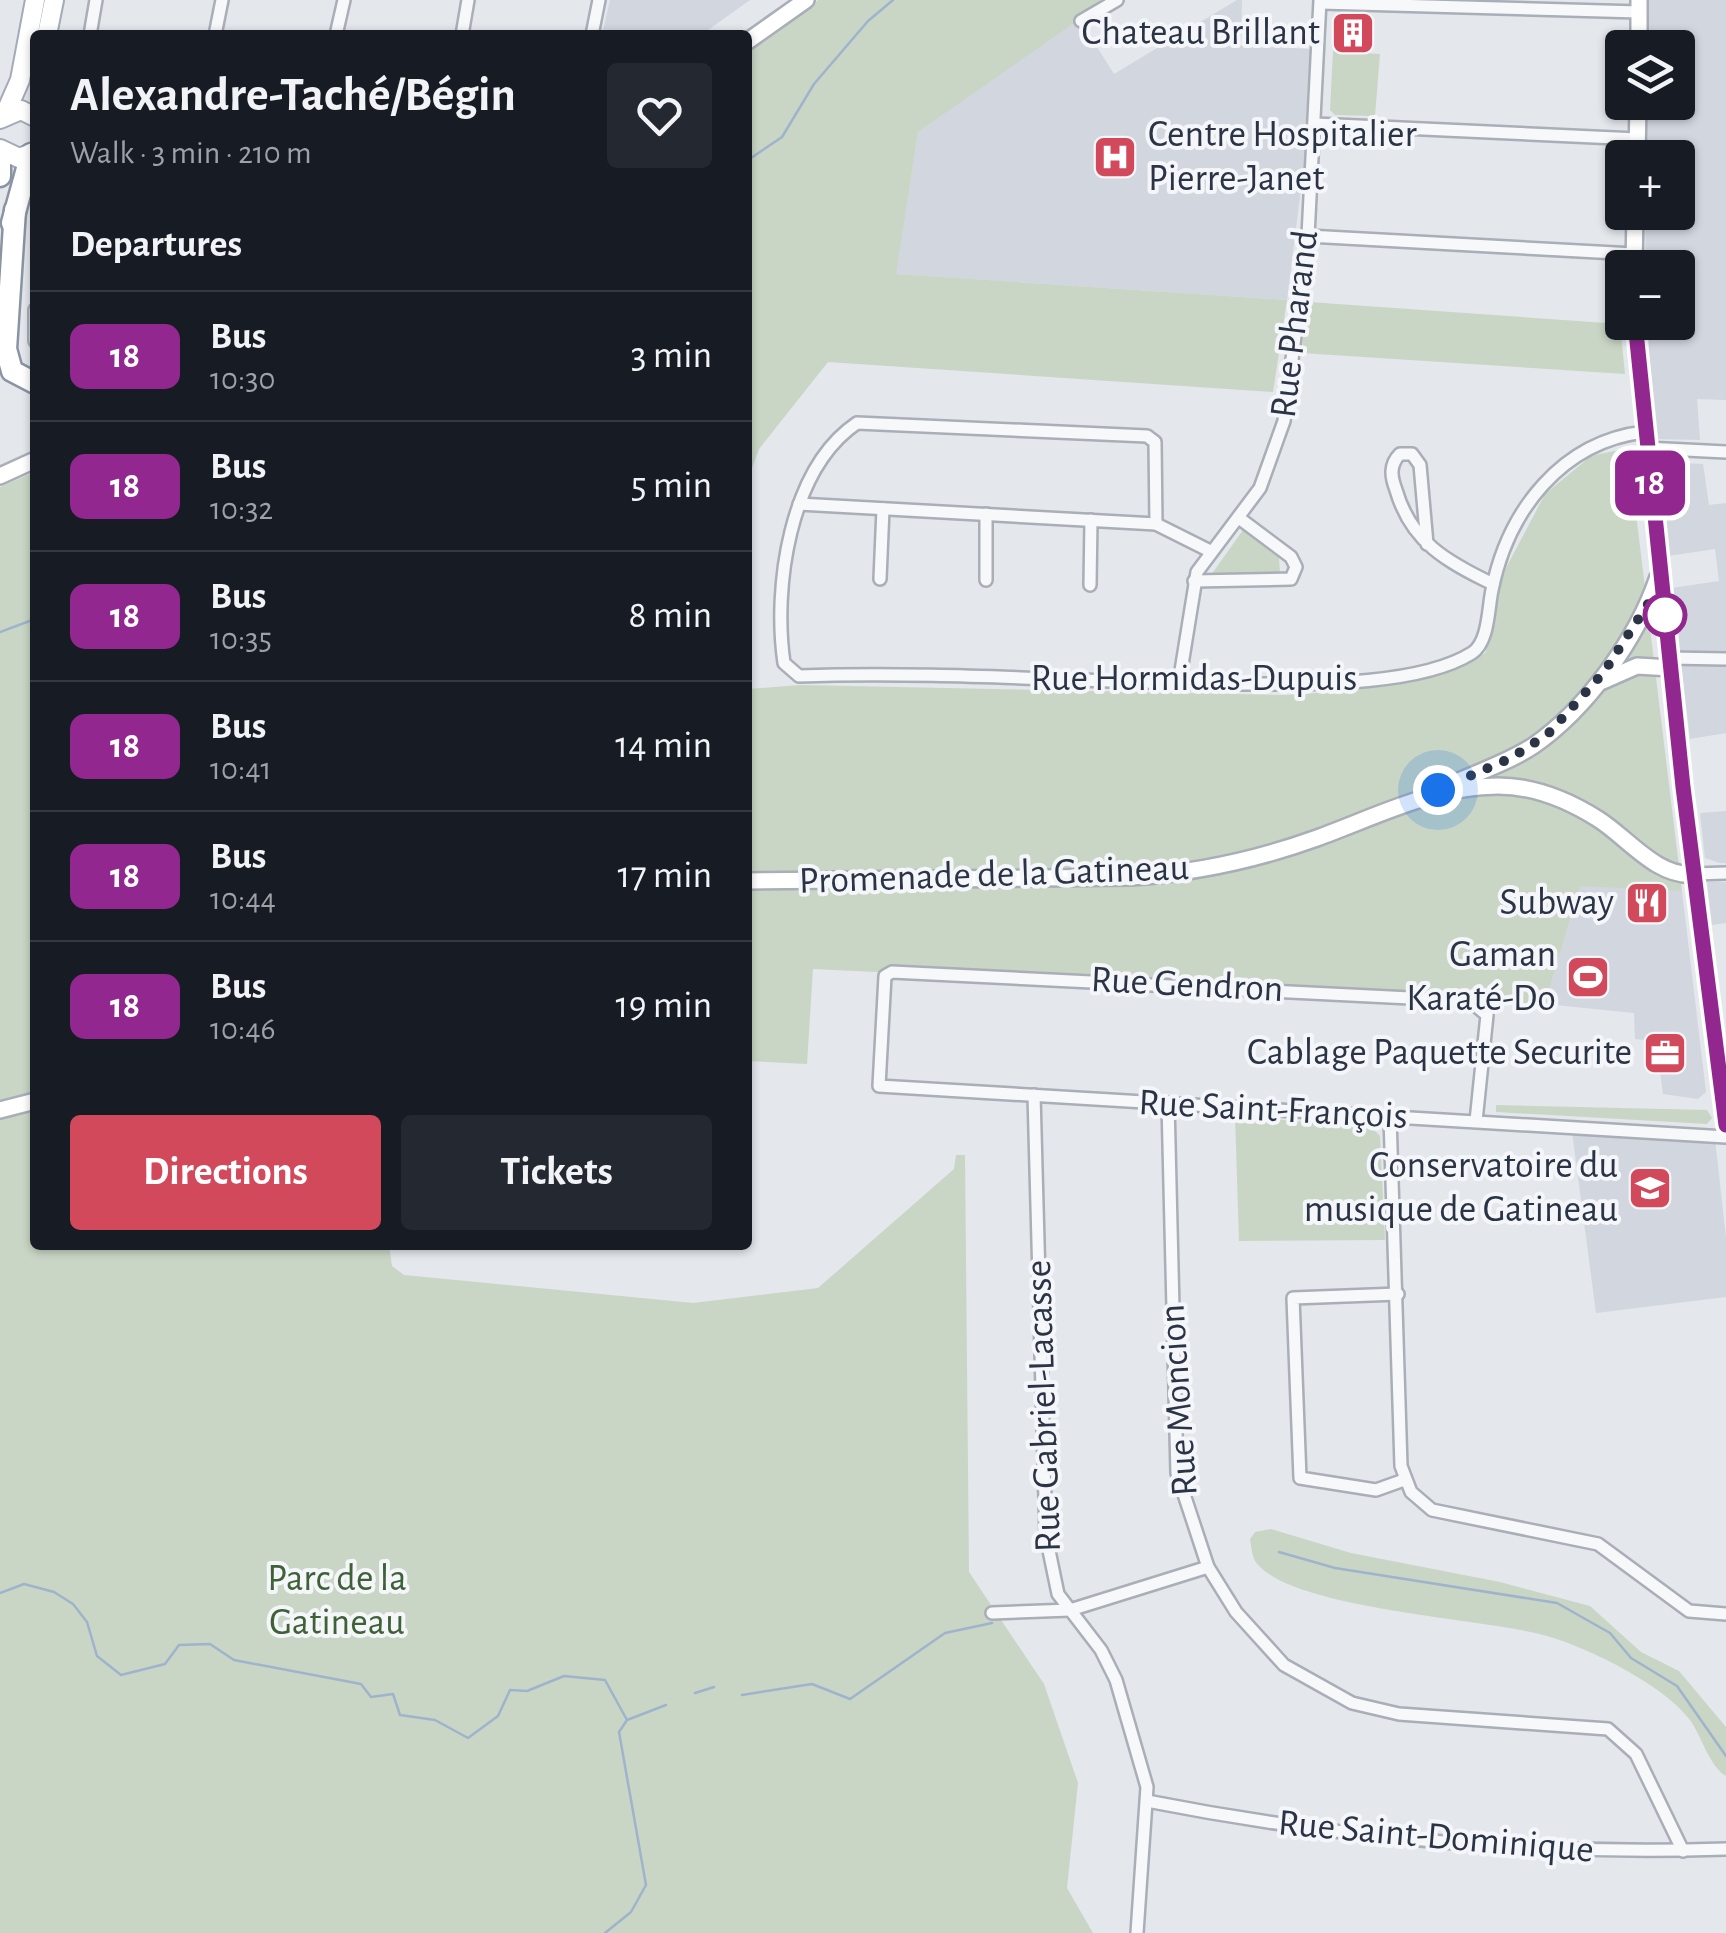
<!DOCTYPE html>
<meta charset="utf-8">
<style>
:root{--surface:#171b24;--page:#242831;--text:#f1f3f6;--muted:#9ea1a6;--line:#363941;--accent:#d1495b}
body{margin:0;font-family:"Alegreya Sans",sans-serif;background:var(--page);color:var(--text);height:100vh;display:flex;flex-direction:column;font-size:38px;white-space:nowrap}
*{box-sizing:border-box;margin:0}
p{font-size:32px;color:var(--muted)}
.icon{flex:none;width:55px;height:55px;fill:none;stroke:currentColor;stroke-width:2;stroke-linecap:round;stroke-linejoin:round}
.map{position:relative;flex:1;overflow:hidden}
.panel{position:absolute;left:30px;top:30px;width:722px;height:1220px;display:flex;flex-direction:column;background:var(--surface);border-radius:10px;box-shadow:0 2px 8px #0004}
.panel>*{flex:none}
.badge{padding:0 20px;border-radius:15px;font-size:35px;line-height:65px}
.controls{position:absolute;left:1605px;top:30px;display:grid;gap:20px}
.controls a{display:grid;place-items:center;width:90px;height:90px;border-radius:10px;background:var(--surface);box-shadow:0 2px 8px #0004;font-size:50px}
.you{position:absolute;width:50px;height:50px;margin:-25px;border:8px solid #fff;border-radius:50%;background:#1a73e8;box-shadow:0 0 0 15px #1a73e833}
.map>.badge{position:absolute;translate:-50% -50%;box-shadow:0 0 0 5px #fff}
h2{padding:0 40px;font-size:38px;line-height:90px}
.round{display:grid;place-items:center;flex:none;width:105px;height:105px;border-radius:10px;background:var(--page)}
.overview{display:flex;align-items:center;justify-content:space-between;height:170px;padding:0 40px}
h1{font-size:48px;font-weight:700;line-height:75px}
.action{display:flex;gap:20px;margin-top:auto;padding:20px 40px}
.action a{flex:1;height:115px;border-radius:10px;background:var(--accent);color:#fff;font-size:40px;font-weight:700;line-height:115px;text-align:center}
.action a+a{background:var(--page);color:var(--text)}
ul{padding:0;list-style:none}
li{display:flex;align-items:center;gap:30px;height:130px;padding:0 40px;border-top:2px solid var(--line)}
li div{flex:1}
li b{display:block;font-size:38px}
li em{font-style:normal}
li .badge{min-width:110px;font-weight:700;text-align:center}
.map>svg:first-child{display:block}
.built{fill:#d2d6de}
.green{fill:#c9d6c5}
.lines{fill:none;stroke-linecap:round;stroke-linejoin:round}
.stream{stroke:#9fb4cc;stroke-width:2.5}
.street-casing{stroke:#a9aeb7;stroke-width:16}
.secondary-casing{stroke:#a9aeb7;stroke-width:20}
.primary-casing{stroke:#a3abb8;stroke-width:22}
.highway-casing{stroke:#8b94a3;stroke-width:25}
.street{stroke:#f7f8fa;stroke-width:11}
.secondary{stroke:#fff;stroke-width:15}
.primary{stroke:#fff;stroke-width:18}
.highway{stroke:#fff;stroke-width:20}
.line-casing{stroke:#fff;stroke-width:22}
.line{stroke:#922790;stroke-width:15}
.walk{stroke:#2b3445;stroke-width:10;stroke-dasharray:0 18}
.stop-dot{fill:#fff;stroke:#922790;stroke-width:5}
.labels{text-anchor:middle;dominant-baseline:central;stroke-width:8;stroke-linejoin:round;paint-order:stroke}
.poi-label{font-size:38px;fill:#2b3445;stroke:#f4f6f9;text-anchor:end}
.street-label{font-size:38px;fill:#2b3445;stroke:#f4f6f9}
.park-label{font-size:38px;fill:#3f6138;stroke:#f4f6f9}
</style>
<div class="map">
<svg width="1726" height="1933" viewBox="0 0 1726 1933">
<rect width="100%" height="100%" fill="#e4e7ec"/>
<g class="built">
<path d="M610 0H750L701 35H602Z"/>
<path d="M1237 0H1242L1241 45 1310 49 1306 123 1320 124 1316 181H1302L1287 300 895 274 918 132 1078 17 1114 74Z"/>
<path d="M1647 0H1726V400L1697 399 1700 440 1655 439 1651 416 1648 323 1678 322V268L1646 267 1645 213 1678 212V158L1646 157 1647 103 1678 102V48L1648 47Z"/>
<path d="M1657 462 1703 464 1709 505 1726 503V733L1690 739 1672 588 1719 581 1715 549 1668 556Z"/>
<path d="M1726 811V863H1720L1705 858 1700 813Z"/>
<path d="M1707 882H1726V923L1712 925Z"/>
<path d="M1580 885 1682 891 1706 1092 1698 1099 1663 1094 1656 1041 1635 1039 1634 1013 1545 1004Z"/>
<path d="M1572 1132 1715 1139 1726 1238V1297L1596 1313Z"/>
</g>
<g class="green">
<path d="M818 0H1107L918 132 896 274 1287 300 1273 392 828 362 759 449 748 479V51Z"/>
<path d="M1333 51 1380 54 1375 116 1335 115 1330 110Z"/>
<path d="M1309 302 1620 324 1625 374 1301 353Z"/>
<path d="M1628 448 1682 891 1580 886 1545 1004 813 969 807 1064 748 1061V689L800 685 1284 695C1334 692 1450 686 1486 652L1495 589 1545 494 1591 456Z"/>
<path d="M35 472V1245H389L392 1266 404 1275 693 1303 818 1288 954 1169 956 1155H965L969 1572 1044 1684 1078 1783 1067 1888 1093 1933H0V487Z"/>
<path d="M1243 530 1279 558 1280 573 1211 575Z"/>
<path d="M1496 1105 1707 1110 1712 1118 1707 1124 1496 1112Z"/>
<path d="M1235 1115 1373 1129 1380 1136 1385 1240 1239 1241Z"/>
<path d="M1271 1529 1351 1553 1500 1582 1590 1606 1641 1652 1679 1671 1726 1727V1776C1709 1766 1702 1737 1690 1720 1664 1685 1589 1648 1547 1636 1486 1618 1288 1610 1255 1561 1252 1555 1251 1545 1250 1539L1255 1532Z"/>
</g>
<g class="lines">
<g class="stream">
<path d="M748 160 782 137 814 84 868 21 893 0"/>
<path d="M0 632 35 619"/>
<path d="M1279 1552 1335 1568 1557 1603 1610 1633 1631 1658 1677 1686 1726 1756"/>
<path d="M0 1593 24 1584 54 1592 73 1604 87 1622 97 1656 121 1675 165 1664 179 1645 210 1644 234 1660 361 1684 371 1697 393 1694 400 1715 435 1720 468 1738 498 1716 510 1690 527 1691 564 1676 605 1680 627 1720"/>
<path d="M695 1693 714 1687"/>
<path d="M742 1695 812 1684 850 1699 945 1633 992 1623"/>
<path d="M605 1933 631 1912 646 1885 619 1732 627 1720 666 1705"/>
</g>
<g class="street-casing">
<g id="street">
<path d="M1321 3 1639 12"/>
<path d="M1081 21 1117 0"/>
<path d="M90 35 96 0"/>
<path d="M215 35 222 0"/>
<path d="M336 35 344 0"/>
<path d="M462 35 468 0"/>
<path d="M592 35 599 0"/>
<path d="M1315 124 1637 139"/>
<path d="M1308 236 1634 254"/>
<path d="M35 310V341"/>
<path d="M1646 448 1726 452"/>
<path d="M799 504 1156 524 1210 551"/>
<path d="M1156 524 1155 442 1147 436 857 423C789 469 773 588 784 663L799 676C945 671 1093 683 1240 684 1302 684 1418 687 1472 653 1489 642 1488 608 1492 590 1508 511 1561 442 1644 432"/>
<path d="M1427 544 1420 465 1412 454H1400C1389 465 1391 477 1396 490 1411 542 1447 562 1493 584"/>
<path d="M880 579 883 509"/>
<path d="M986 580V514"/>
<path d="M1194 581 1291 579 1296 567 1291 557 1239 518"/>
<path d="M1090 585 1091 520"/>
<path d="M1669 658 1726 659"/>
<path d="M1179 683 1197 572 1260 488 1284 421 1308 236 1320 0"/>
<path d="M1694 874 1726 873"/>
<path d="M1034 1095 1046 1536 1058 1594 1101 1650 1116 1680 1147 1787 1137 1933"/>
<path d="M1168 1103 1177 1473 1208 1567 1236 1612 1284 1665 1352 1703 1399 1714 1608 1729 1636 1754 1683 1851"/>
<path d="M1390 1117 1401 1466 1411 1492 1432 1510 1598 1544 1689 1611 1726 1614"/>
<path d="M1476 1121 1487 1015 1470 1001 892 972 885 976 879 1086 1726 1137"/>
<path d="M1398 1294 1293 1298 1300 1478 1376 1490 1404 1480"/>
<path d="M992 1613 1070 1610 1208 1567"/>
<path d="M1147 1801C1339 1839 1530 1855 1726 1849"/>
</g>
</g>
<g class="secondary-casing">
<g id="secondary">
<path d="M748 41 806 0"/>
<path d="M1639 48V0"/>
<path d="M1637 158 1638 102"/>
<path d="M1634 268 1635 212"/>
<path d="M1635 322 1687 824 1726 1125"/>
<path d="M0 476 35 460"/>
<path d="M1603 681 1637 666 1671 668"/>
<path d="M1447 786C1476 773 1507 763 1533 746 1587 709 1637 639 1658 577"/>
<path d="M748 881 1131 877C1196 873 1256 860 1317 838 1375 817 1434 786 1498 786 1534 786 1568 800 1598 819 1627 837 1657 878 1694 874"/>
<path d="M0 1110 35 1101"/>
</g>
</g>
<g class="primary-casing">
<g id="primary">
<path d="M47 35 54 0"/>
<path d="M5 114 20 80 35 0"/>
<path d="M0 119 21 110 35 117"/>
<path d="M0 149 19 158 35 152"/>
</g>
</g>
<g class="highway-casing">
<g id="highway">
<path d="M0 163V176"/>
<path d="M15 210 6 349 12 371 35 383"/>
<path d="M12 223 31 154"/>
</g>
</g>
<use href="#street" class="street"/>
<use href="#secondary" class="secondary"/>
<use href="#primary" class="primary"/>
<use href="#highway" class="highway"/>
</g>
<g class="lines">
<g class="line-casing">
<path id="line" d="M1635 322 1683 787 1726 1125"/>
</g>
<use href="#line" class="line"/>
<path class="walk" d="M1438 790 1511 758 1548 734 1604 672 1648 604 1665 615"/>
</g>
<defs>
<g id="building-square" transform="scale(2.25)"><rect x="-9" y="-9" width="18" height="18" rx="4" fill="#d1495b" stroke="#f4f6f9"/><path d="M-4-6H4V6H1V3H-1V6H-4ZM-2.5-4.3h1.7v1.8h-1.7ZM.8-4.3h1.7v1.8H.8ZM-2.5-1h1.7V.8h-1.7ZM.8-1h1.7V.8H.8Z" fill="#fff"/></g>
<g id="hospital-square" transform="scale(2.25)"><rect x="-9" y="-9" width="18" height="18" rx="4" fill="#d1495b" stroke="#f4f6f9"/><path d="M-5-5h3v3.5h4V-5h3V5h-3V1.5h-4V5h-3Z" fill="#fff"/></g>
<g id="restaurant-square" transform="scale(2.25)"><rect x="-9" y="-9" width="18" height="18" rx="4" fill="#d1495b" stroke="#f4f6f9"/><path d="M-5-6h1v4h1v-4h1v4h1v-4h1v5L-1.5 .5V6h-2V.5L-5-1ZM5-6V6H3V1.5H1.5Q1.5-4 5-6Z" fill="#fff"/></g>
<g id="stadium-square" transform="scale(2.25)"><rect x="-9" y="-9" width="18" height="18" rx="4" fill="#d1495b" stroke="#f4f6f9"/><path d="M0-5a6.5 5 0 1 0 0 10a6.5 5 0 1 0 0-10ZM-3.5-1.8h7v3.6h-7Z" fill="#fff"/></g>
<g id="office-square" transform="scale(2.25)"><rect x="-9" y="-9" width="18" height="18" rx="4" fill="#d1495b" stroke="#f4f6f9"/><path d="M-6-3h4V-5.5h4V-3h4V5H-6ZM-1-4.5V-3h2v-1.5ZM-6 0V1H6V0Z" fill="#fff"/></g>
<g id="university-square" transform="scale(2.25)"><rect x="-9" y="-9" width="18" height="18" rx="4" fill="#d1495b" stroke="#f4f6f9"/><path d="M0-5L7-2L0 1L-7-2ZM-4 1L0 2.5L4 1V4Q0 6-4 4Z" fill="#fff"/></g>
</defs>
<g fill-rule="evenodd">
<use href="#building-square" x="1353" y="33"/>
<use href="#hospital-square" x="1115" y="157"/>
<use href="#restaurant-square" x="1647" y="903"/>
<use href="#stadium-square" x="1588" y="977"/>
<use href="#office-square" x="1665" y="1053"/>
<use href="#university-square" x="1650" y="1188"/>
</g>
<circle class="stop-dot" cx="1665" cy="615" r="20"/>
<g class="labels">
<g class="poi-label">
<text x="1320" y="33">Chateau Brillant</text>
<text x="1148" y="135" text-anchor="start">Centre Hospitalier<tspan x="1148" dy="44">Pierre-Janet</tspan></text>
<text x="1614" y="903">Subway</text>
<text x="1556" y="955">Gaman<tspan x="1556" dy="44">Karaté-Do</tspan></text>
<text x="1632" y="1053">Cablage Paquette Securite</text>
<text x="1618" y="1166">Conservatoire du<tspan x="1618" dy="44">musique de Gatineau</tspan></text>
</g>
<g class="street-label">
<text transform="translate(1295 324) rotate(-83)">Rue Pharand</text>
<text x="1194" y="679">Rue Hormidas-Dupuis</text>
<text transform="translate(994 875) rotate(-2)">Promenade de la Gatineau</text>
<text transform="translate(1187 985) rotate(3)">Rue Gendron</text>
<text transform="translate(1273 1110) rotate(3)">Rue Saint-François</text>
<text transform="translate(1179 1400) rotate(-94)">Rue Moncion</text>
<text transform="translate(1044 1406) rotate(-92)">Rue Gabriel-Lacasse</text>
<text transform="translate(1436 1837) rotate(5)">Rue Saint-Dominique</text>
</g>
<g class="park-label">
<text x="337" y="1579">Parc de la<tspan x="337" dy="44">Gatineau</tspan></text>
</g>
</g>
</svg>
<div class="controls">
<a><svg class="icon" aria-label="layers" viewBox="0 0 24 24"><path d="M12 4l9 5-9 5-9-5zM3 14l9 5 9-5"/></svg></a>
<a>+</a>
<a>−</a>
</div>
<div class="you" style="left:1438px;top:790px"></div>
<b class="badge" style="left:1650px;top:483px;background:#922790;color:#fff">18</b>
<section class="panel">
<div class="overview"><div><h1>Alexandre-Taché/Bégin</h1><p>Walk · 3 min · 210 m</p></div><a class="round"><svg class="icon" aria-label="heart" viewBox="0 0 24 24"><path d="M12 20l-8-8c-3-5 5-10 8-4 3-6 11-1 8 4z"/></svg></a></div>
<h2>Departures</h2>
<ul>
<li><span class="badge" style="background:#922790;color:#fff">18</span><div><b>Bus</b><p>10:30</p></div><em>3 min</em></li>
<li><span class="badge" style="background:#922790;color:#fff">18</span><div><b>Bus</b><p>10:32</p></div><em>5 min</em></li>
<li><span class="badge" style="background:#922790;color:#fff">18</span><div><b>Bus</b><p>10:35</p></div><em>8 min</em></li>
<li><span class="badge" style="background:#922790;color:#fff">18</span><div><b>Bus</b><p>10:41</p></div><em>14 min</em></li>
<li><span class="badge" style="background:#922790;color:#fff">18</span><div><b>Bus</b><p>10:44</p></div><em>17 min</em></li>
<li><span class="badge" style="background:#922790;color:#fff">18</span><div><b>Bus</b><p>10:46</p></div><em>19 min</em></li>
</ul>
<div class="action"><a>Directions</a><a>Tickets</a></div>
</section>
</div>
